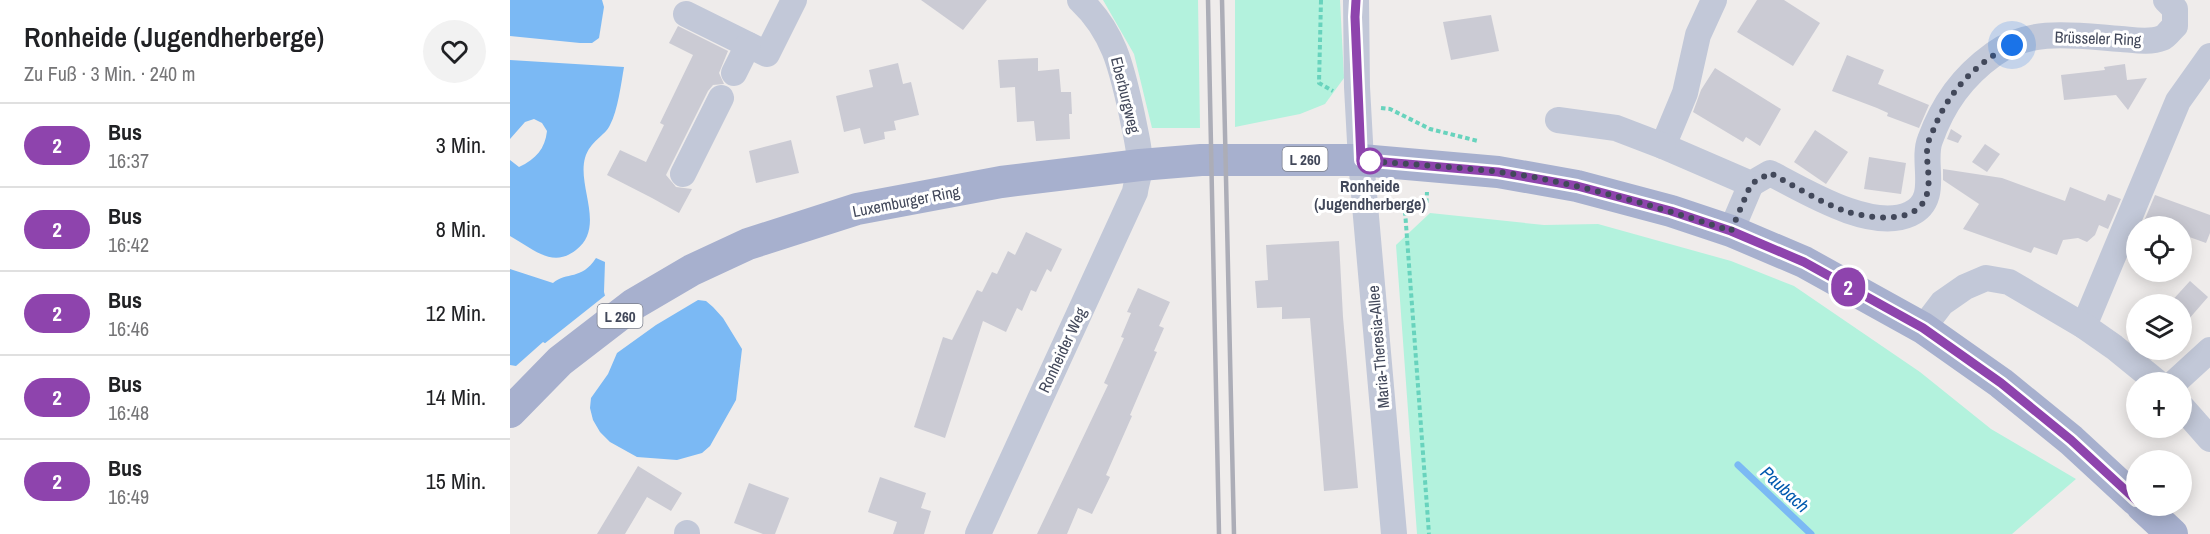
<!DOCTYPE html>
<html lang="de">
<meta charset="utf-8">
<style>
:root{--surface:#fff;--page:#f2f2f2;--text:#202124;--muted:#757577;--line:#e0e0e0}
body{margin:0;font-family:"Archivo Narrow",sans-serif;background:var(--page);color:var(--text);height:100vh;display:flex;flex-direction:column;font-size:22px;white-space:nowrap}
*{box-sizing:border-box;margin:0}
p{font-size:20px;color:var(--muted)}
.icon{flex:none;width:33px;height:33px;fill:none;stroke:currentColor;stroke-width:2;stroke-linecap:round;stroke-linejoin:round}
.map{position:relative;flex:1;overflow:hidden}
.side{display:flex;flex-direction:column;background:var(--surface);width:510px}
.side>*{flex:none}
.badge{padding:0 12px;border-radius:20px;font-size:21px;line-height:39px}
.fabs{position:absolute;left:1616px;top:216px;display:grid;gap:12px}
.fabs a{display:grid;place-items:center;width:66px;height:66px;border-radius:50%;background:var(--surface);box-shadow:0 3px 15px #0003;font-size:30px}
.you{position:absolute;width:30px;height:30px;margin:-15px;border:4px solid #fff;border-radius:50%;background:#1a73e8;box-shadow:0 0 0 9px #1a73e833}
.map>.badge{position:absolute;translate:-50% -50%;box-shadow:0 0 0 3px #fff}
.round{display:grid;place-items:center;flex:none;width:63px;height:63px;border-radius:32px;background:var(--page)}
.summary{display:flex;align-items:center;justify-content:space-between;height:102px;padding:0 24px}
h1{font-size:28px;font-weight:600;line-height:45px}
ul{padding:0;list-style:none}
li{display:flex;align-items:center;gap:18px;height:84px;padding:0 24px;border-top:2px solid var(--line)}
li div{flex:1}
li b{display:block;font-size:22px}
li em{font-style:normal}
li .badge{min-width:66px;font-weight:700;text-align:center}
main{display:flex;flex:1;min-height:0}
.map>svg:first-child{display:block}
.green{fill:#b3f2dd}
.water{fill:#7bb9f4}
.pier{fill:#efeceb}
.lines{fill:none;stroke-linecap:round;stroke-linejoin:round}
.stream{stroke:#7bb9f4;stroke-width:7}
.building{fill:#cbcbd4}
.path{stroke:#68d3bd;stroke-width:4;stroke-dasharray:4.5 3;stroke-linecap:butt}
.minor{stroke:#c2c8d8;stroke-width:26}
.major{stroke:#a7b0ce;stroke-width:32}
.rail{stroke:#acadb7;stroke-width:4.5}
.line-casing{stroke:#fff;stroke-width:14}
.line{stroke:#8e44ad;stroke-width:9}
.walk{stroke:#42485a;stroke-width:6;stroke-dasharray:0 10.8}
.stop-dot{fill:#fff;stroke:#8e44ad;stroke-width:3}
.labels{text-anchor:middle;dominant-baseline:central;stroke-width:6;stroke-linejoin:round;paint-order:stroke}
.shield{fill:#fff;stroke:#7b7f8c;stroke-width:1.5}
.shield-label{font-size:15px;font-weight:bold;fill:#42485a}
.street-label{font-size:16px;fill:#42485a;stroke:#fff}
.stop-label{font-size:16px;font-weight:bold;fill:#42485a;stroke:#fff}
.water-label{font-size:18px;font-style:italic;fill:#0059af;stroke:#fff}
</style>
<main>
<section class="side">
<div class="summary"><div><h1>Ronheide (Jugendherberge)</h1><p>Zu Fuß · 3 Min. · 240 m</p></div><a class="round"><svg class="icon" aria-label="heart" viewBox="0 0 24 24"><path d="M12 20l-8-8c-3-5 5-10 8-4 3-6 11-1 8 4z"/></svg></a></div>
<ul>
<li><span class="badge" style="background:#8e44ad;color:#fff">2</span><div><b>Bus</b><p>16:37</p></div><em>3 Min.</em></li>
<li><span class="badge" style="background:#8e44ad;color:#fff">2</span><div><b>Bus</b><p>16:42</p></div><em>8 Min.</em></li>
<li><span class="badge" style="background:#8e44ad;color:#fff">2</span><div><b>Bus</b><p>16:46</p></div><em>12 Min.</em></li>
<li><span class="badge" style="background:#8e44ad;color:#fff">2</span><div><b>Bus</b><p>16:48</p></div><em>14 Min.</em></li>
<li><span class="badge" style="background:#8e44ad;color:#fff">2</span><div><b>Bus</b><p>16:49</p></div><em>15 Min.</em></li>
</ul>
</section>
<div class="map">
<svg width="1700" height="534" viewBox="0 0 1700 534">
<rect width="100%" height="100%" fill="#efeceb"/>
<g class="green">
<path d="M593 0H688L690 128H642L624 54Z"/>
<path d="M725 0H830L834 78 815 104 790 114 725 127Z"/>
<path d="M920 213 1034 225 1088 224 1221 261 1284 286 1410 372 1481 429 1566 479 1502 534H907L886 245Z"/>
</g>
<g class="water">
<path d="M0 0H92L94 7 89 38 82 43H70L0 36Z"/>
<path d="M0 60 114 67C111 84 108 110 100 125 95 136 80 141 75 158 67 187 96 227 66 250 42 269 22 248 0 236V160L9 167C26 159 35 149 37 131L32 123 24 119 15 122 0 139Z"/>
<path d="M86 258 95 262 94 292 107 340 54 354 33 342 6 366 0 365V269L43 283C57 271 71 281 86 258Z"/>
<path d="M188 300 196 301 203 307 213 318 232 349 226 400 200 446 192 453 167 460 127 457 100 442 90 432 83 420 80 408 81 398 98 374 107 353 146 325Z"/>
</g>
<path class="pier" d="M97 294 110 339 109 342 93 353 54 357 34 346 26 353 34 344Z"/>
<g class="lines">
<path class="stream" d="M1228 465 1301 534"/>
</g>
<g class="building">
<path d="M411 0H477L453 30Z"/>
<path d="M1247 0H1274L1310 23 1283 66 1227 32Z"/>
<path d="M981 15 989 51 941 60 933 22Z"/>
<path d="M168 26 218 51 209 73 214 84 203 85 198 91 156 175 166 187 182 189 169 213 142 198 97 175 110 150 136 162 154 125 150 123 183 55 159 43Z"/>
<path d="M1337 55 1374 70 1368 84 1419 105 1409 128 1377 116 1378 113 1367 108 1322 91Z"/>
<path d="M528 58V71L549 69 551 92H561L562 114H559L560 139 526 141 524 121 507 122 505 87 490 88 488 60Z"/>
<path d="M388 63 393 84 401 82 409 115 384 121 386 130 374 132 375 139 354 144 350 128 334 132 326 96 363 87 359 70Z"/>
<path d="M1615 64 1617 80 1637 78 1618 110 1606 95 1554 100 1551 75 1595 70 1594 67Z"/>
<path d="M1205 68 1271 109 1250 146 1236 137 1233 142 1183 112 1191 90Z"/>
<path d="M1441 129 1452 136 1448 143 1437 139Z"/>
<path d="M1305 130 1338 152 1316 184 1284 162Z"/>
<path d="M281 140 289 173 246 183 239 151Z"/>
<path d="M1475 144 1490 154 1477 172 1462 162Z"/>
<path d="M1359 157 1396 163 1391 194 1354 189Z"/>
<path d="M1433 169 1492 178 1555 201 1560 187 1595 201 1598 194 1611 199 1598 229 1589 225 1585 235 1577 242 1568 238 1553 240 1547 255 1524 247 1521 253 1453 229 1469 204 1433 180Z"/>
<path d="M1645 195 1700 215V233L1696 243 1671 234V226H1632Z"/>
<path d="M516 232 552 249 541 272 537 269 526 292 521 290 512 311 507 308 496 332 473 321 435 438 404 427 433 337 442 340 467 290 472 292 482 272 487 274 498 251 505 255Z"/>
<path d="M829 241 833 317 848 488 814 491 800 318 772 319V307L747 308 745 281 758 280 756 245Z"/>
<path d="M1680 281 1698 297 1671 328V304H1659Z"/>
<path d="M628 288 660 302 649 326 654 328 644 351 647 352 620 415 622 416 596 475 600 477 582 514 568 508 557 534H527L598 385 594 383 614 338 611 337 621 313 617 312Z"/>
<path d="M128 466 172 493 161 511 137 497 115 534H87Z"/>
<path d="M370 477 416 493 411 508 421 511 414 534H383L387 522 358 512Z"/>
<path d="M239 483 279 498 265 534H253L224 523Z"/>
</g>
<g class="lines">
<g class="path">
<path d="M811 0 809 83 823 91"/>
<path d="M871 108 880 109 920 129 968 141"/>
<path d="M878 206 895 211 916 209 917 192"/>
<path d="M895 211 919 534"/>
</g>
<g class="minor">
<path d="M846 0 847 87 851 160 884 534"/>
<path d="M1204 0 1188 35 1175 93 1153 146 1241 184 1260 173C1295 191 1361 232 1400 214 1431 200 1411 163 1420 140 1433 104 1452 77 1484 54 1521 27 1568 36 1611 39 1624 40 1640 43 1652 38 1657 36 1661 29 1665 26V9L1656 0"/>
<path d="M176 14 257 54 284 0"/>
<path d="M224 73 238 45"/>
<path d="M1048 120 1106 128 1153 146"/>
<path d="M173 174 211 98"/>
<path d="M1221 231 1241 184"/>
<path d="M1574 326 1668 101 1700 56"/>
<path d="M1413 328 1432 303 1455 287 1476 278 1499 282 1574 326 1604 347 1647 382"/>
<path d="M1665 382 1700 350"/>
<path d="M1671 406 1700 439"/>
<path d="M177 533V534"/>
<path d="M468 534 625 192C626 183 630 174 630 165 630 149 625 131 622 115 612 70 605 33 570 0"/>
</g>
<g class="major">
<path d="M0 412 50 361 124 304 182 270 238 244 347 209 491 182 630 165 691 160H851L988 172 1067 186 1161 211 1221 231 1294 262 1413 328 1491 383 1561 440 1626 500"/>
<path d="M1632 506 1662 534"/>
</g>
<g class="rail">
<path d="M698 0 709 534"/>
<path d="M712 0 724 534"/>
</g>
</g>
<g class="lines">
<g class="line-casing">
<path id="line" d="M846 0 845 17 851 160 988 172 1067 186 1161 211 1221 231 1294 262 1413 328 1491 383 1561 440 1626 500"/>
</g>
<use href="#line" class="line"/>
<path class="walk" d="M860 161 851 160C910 166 970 167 1028 178 1094 191 1158 210 1221 231L1241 184 1260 173C1285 186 1311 203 1338 212 1359 218 1402 224 1414 201 1424 183 1414 162 1418 143 1420 137 1423 131 1425 126 1440 90 1467 62 1502 45"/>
</g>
<circle class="stop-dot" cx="860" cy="161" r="12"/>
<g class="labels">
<g class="shield">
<rect x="772.5" y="147" width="45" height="24" rx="4.5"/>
<rect x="87.5" y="304" width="45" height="24" rx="4.5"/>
</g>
<g class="shield-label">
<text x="795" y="159">L 260</text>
<text x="110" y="316">L 260</text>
</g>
<g class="street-label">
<text transform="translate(1588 38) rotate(2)">Brüsseler Ring</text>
<text transform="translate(616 95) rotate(76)">Eberburgweg</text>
<text transform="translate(396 201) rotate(-11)">Luxemburger Ring</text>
<text transform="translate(868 347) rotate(-95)">Maria-Theresia-Allee</text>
<text transform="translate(552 350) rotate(-65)">Ronheider Weg</text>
</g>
<g class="stop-label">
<text x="860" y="186">Ronheide<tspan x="860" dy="18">(Jugendherberge)</tspan></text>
</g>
<g class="water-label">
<text transform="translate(1275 489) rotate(43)">Paubach</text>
</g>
</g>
</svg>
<div class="fabs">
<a><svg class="icon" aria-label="locate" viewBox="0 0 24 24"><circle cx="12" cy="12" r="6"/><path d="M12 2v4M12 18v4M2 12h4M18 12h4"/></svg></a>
<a><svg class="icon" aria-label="layers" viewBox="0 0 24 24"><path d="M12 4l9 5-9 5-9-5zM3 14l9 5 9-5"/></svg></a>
<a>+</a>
<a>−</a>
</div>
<div class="you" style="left:1502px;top:45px"></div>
<b class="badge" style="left:1338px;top:287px;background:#8e44ad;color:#fff">2</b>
</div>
</main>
